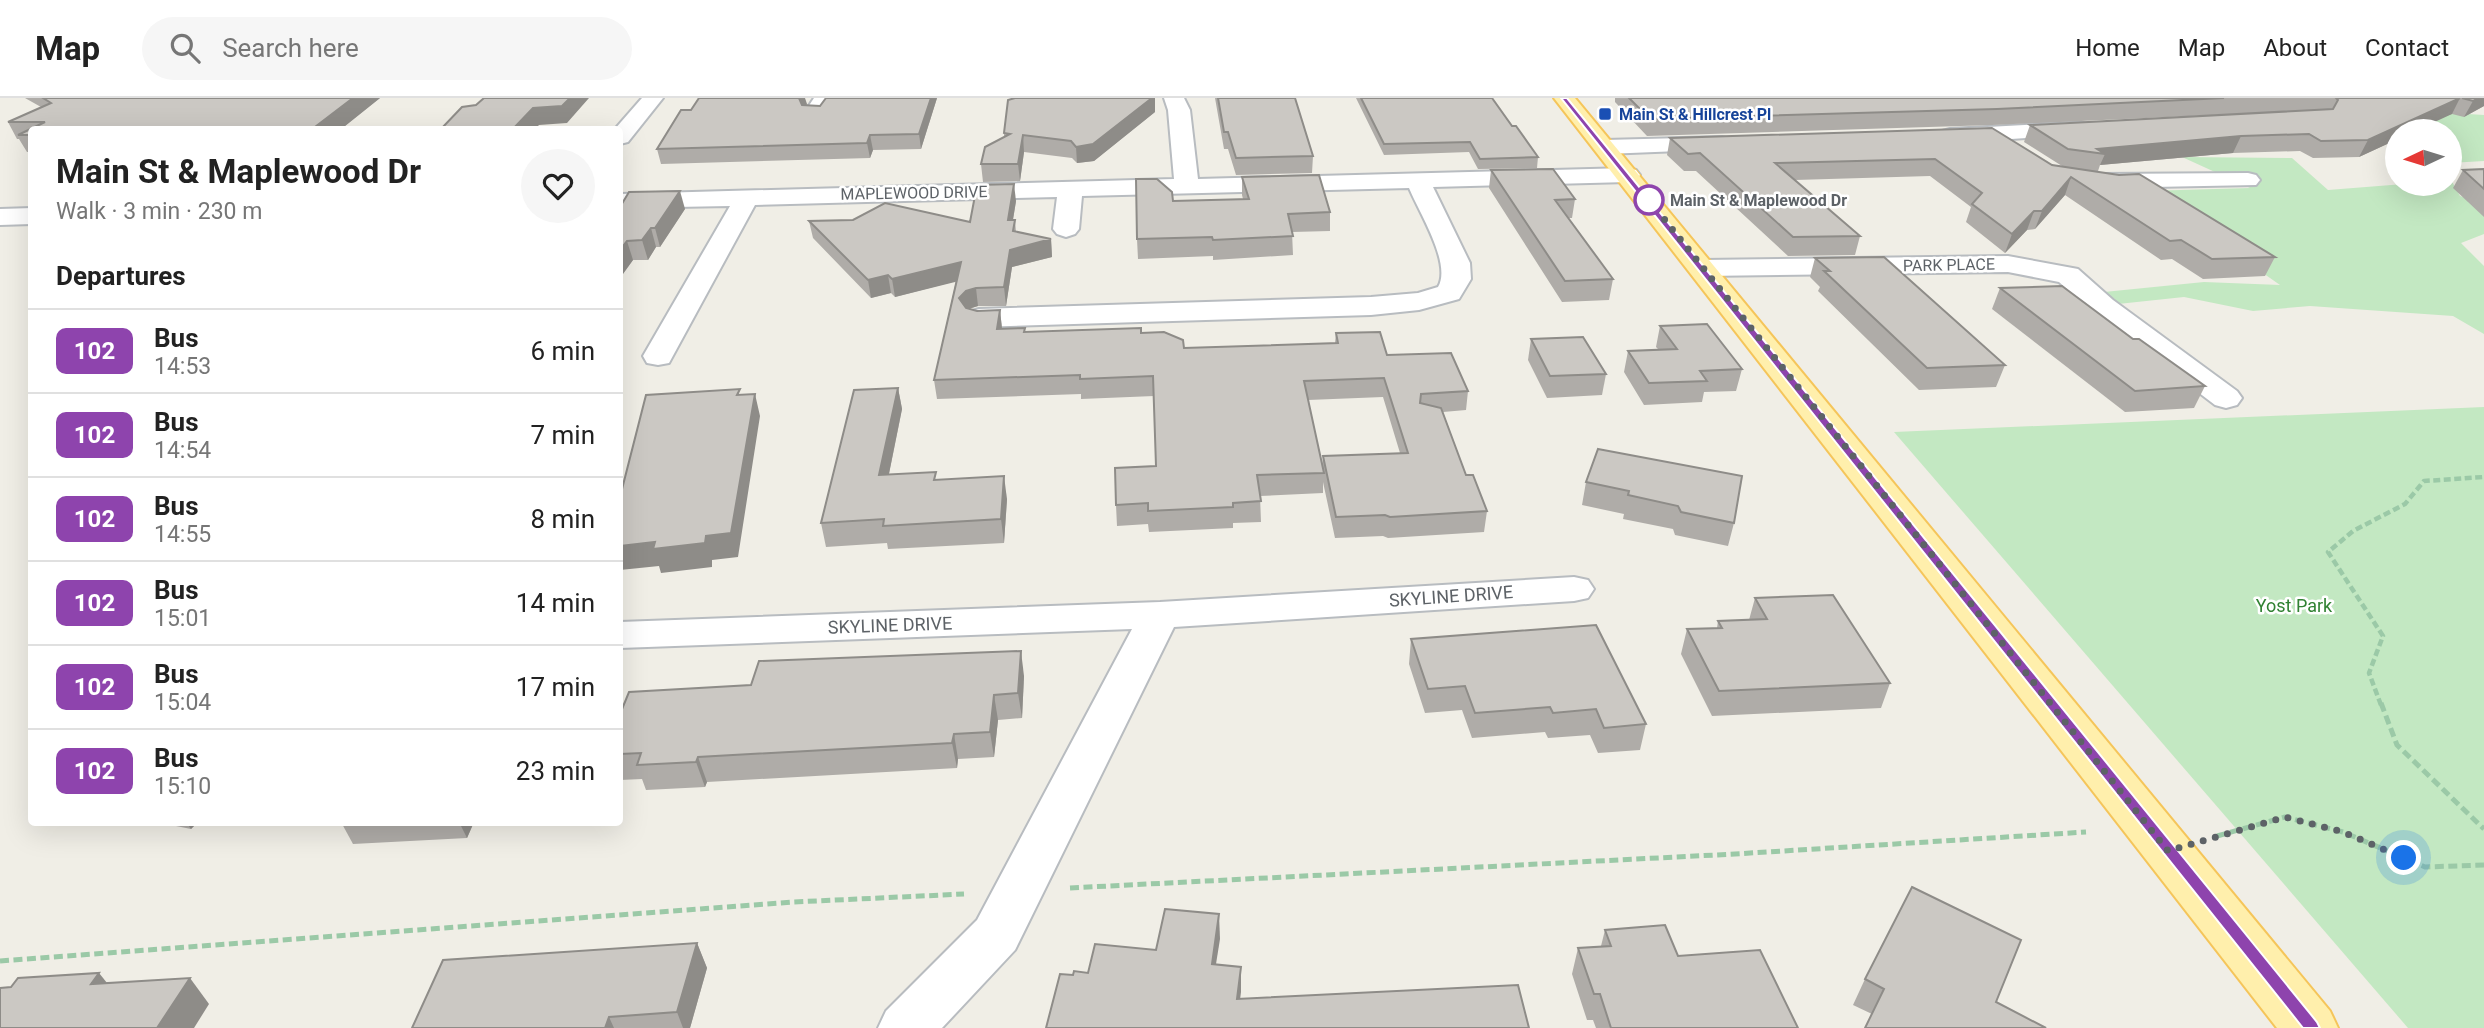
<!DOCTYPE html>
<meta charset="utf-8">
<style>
:root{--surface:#fff;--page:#f6f6f6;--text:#222;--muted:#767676;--line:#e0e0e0}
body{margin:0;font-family:Roboto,sans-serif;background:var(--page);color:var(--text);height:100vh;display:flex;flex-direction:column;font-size:26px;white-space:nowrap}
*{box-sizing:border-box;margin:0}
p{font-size:23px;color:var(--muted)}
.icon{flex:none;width:38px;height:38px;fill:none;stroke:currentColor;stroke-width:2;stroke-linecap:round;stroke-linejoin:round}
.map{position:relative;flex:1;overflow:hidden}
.panel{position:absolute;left:28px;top:28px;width:595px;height:700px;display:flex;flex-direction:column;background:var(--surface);border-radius:7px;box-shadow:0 7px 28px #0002}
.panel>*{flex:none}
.badge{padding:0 14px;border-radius:10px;font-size:24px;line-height:46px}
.needle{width:46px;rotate:266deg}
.controls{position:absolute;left:2385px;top:21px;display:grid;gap:14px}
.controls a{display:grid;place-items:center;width:77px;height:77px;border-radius:50%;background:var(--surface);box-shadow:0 7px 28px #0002;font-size:35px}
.you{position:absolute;width:35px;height:35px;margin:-18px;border:5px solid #fff;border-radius:50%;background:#1a73e8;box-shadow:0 0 0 10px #1a73e833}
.map>.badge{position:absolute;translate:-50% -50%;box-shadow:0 0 0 4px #fff}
h2{padding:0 28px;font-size:26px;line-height:63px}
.round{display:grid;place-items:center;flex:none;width:74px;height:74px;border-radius:37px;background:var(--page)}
.summary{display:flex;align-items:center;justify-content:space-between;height:119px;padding:0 28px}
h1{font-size:33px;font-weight:700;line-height:52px}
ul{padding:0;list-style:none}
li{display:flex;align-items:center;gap:21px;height:84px;padding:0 28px;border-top:2px solid var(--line)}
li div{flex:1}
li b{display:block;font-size:26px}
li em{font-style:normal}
li .badge{min-width:77px;font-weight:700;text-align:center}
header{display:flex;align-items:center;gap:42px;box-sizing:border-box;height:98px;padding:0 35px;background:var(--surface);border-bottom:2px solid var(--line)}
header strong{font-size:33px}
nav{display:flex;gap:38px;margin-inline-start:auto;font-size:24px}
.search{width:490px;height:63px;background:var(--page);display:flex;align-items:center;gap:18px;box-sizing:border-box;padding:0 24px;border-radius:38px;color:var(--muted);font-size:26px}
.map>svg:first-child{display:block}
.green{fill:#c3e8c2}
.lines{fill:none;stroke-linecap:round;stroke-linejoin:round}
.minor-casing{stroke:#b8bcc0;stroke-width:4}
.major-casing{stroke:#f5c55a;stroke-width:4}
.path-far1{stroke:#9bc9a7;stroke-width:4.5;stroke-dasharray:7 3.5;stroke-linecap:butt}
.path{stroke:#9bc9a7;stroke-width:5;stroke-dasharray:9 4.5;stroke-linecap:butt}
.minor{fill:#fff;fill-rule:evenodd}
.major{fill:#ffefac;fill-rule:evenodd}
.wall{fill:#afaca8;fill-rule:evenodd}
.shaded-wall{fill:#8e8c88}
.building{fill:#cbc8c3;stroke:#8e8c88;stroke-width:2}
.line{fill:#8e44ad;stroke:#fff;stroke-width:2}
.walk{stroke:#5d6267;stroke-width:7;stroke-dasharray:0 12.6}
.transit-dot{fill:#1a4fb4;stroke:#fff;stroke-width:2.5}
.stop-dot{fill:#fff;stroke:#8e44ad;stroke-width:3.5}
.labels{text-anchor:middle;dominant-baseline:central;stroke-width:5;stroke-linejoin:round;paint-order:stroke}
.far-transit-label{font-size:16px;font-weight:bold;fill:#164399;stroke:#fff;text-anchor:start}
.far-street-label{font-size:16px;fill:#5d6267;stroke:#fff}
.far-stop-label{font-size:16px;font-weight:bold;fill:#5d6267;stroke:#fff;text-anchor:start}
.street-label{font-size:18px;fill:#5d6267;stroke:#fff}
.park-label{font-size:18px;fill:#318233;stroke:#fff}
</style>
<header>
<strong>Map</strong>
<div class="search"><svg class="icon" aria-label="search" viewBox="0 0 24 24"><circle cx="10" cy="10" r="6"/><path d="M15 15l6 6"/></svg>Search here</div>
<nav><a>Home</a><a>Map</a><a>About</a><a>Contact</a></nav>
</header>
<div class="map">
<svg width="2484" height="930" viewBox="0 0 2484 930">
<rect width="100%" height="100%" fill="#f0eee6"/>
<g class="green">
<path d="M2404 12 2484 17V63L2450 65V33H2415Z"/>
<path d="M2182 59 2292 60 2328 92 2404 86H2450V80L2460 98 2484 106V136L2461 145 2484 168V236L2453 218 2310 208 2253 213 2184 199 2118 206 2104 194 2204 184 2280 187 2146 93 2250 90Z"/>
<path d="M2484 309V930H2408L1894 334Z"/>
</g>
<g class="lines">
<g class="minor-casing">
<g id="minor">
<path d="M642 0H663L628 44 620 46V32H614Z"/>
<path d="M814 0H834L823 20H807L804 15Z"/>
<path d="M1164 0H1184L1190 12 1198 81 1628 70 1636 72 1640 77 1636 82 1628 84 1433 89 1470 165 1471 181 1459 201 1419 212 1371 217 979 229 969 226 964 220 969 214 979 211 1371 199 1418 195 1438 189C1452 166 1419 114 1409 90L1082 98 1079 131 1075 136 1066 139 1057 136 1053 131 1057 99 755 107 669 265 658 267 647 265 643 258 730 108 620 110V96L1174 81 1168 12Z"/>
<path d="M2079 24 2087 26 2090 31 2087 36 1950 45 1942 43 1939 38 1942 33 1950 31Z"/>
<path d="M1722 39 1730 41 1733 46 1730 51 1605 56 1597 54 1594 49 1597 44 1605 42Z"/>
<path d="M2248 75 2256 77 2260 82 2256 87 2100 90 2092 88 2088 83 2092 78 2100 76Z"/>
<path d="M32 110V126L0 127V111Z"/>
<path d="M2008 158 2078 171 2113 202 2237 293 2242 300 2237 307 2226 310 2215 307 2093 214 2059 184 2008 174 1703 178 1693 176 1689 170 1693 164 1703 162Z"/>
<path d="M1574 479 1588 482 1594 491 1588 500 1574 503 1174 529 1015 852 942 930H878L886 913 977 822 1132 531 620 550V524L1160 504Z"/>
</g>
</g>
<g class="major-casing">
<path id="major" d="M1554 0H1575L2330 913 2338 930H2277Z"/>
</g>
<path class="path-far1" d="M2381 607 2369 575 2383 538 2328 454 2353 433 2405 406 2424 383 2484 379"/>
<g class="path">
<path d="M2381 605 2397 647 2484 731"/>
<path d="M2217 738 2285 719 2343 734 2425 769 2484 767"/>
<path d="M1070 790 1735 756 2086 734"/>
<path d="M0 863 794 804 964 796"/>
</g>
<use href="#minor" class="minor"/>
<use href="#major" class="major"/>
</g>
<g class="wall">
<path d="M25 0H380L340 32H32V54H27L19 41H17L8 24 41 9Z"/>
<path d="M937 0 921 51 873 52 870 60 661 66 657 51 807 6 806 7 820 8Z"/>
<path d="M1215 0H1295L1313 58 1312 75 1236 77 1228 51H1224Z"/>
<path d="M1356 0H1492L1507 21 1538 59 1537 70 1478 71 1469 54 1384 57Z"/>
<path d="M1615 0H2484V8L2464 19 2452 16 2398 33V41L2359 59 2313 60 2300 53 2233 55 2100 67 2098 73 2275 159 2265 178 2203 181 2172 161 2161 162 2065 97 2035 131 2027 132 2005 155 1966 124 1971 109 1930 78 1795 82 1860 138 1855 157 1788 158 1696 73H1684L1667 57 1670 40 2062 68 2024 44 2030 27 2320 12 1992 27 1647 38 1615 4Z"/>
<path d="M1155 14 1094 63 1077 65 1072 60 1024 54 1020 83 983 84 981 66 1004 39V35Z"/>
<path d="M2484 71V119L2453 90 2463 72Z"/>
<path d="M1491 72 1575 101 1572 120H1568L1613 181 1609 202 1562 204 1489 90Z"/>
<path d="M1242 79 1330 114V133L1292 134 1293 157 1213 162V158L1138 161 1137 141 1173 103 1243 101 1242 97Z"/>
<path d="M1016 103 1013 122H1015L1016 134 1051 141 1052 159 1012 169 1006 208H978L969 211 977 213 1000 212 1002 231 1025 230V234L1141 235 1184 250 1335 245 1336 235 1387 257 1468 293 1466 312 1443 314 1466 377 1487 413 1484 434 1388 440 1383 438 1335 440 1323 384V395L1260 398 1261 424 1233 425V430L1149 434 1148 426 1117 428 1116 407 1156 368 1154 298 1081 301V296L937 301 934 282 956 183 895 199 891 195 871 200 813 140 809 123 970 124ZM1383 299 1400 355 1323 358 1322 369 1308 302Z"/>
<path d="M620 109 685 111 660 149H656L648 162H633L620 180Z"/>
<path d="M1815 160 2005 267 1996 289 1919 292 1818 193 1820 189 1810 179Z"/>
<path d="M2000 190 2133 241 2205 288 2194 310 2125 314 1992 211Z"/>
<path d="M1660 228 1742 271 1736 293 1704 294 1702 304 1644 307 1624 274 1628 253 1658 251 1656 249Z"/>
<path d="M1531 241 1606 276 1602 297 1547 300 1528 262Z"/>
<path d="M898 290 902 311 889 376 937 382 1007 401 1004 445 888 451 887 445 826 449 821 425Z"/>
<path d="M1598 351 1734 425 1728 448 1675 437 1673 431 1623 421 1624 416 1582 407 1586 384Z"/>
<path d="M1755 500 1890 585 1881 610 1712 618 1681 556 1687 531 1717 530 1718 523 1749 522Z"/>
<path d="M1411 541 1646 626 1640 652 1598 655 1590 637 1548 640 1545 634 1472 640 1462 612 1425 615 1409 566Z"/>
<path d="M1024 578 1022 620 998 622 994 659 958 661 957 670 707 684 705 689 646 692 642 681 620 682V616Z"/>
<path d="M125 724H150L144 728Z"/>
<path d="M156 724H198L191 731Z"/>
<path d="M341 724H474L467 740 353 746Z"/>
<path d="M1605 832 1678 858 1798 930H1596L1593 922H1587L1572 876 1578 850 1601 848Z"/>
<path d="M697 845 707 870 690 930H412Z"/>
<path d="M1865 881 1996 904 1872 916 1853 907Z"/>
</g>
<g class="shaded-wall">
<path d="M353 0H380L340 32H311Z"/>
<path d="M570 0H589L567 25 539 27 534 32H512L533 10Z"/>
<path d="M799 0H805L807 6 802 14Z"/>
<path d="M931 0H937L921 51 919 36Z"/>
<path d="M1152 0H1155V14L1094 63 1077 65 1076 49Z"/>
<path d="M2460 0 2452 16 2415 33H2398V41L2359 59 2368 42Z"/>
<path d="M2478 0H2484V8L2464 19 2473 3Z"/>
<path d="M870 37 873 52 870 60 867 45Z"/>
<path d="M1023 37 1024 54 1020 83 1018 66Z"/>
<path d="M2241 38 2233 55 2100 67 2105 56 2097 51Z"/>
<path d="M2071 79 2065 97 2035 131 2042 113Z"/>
<path d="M1014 86 1016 103 1010 139 1008 122Z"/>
<path d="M680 93 685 111 660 149 655 130Z"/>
<path d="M2034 113 2027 132 2005 155 2012 136Z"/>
<path d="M651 130 656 149 648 162 642 142Z"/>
<path d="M1051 141 1052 159 1012 169 1006 208 1004 189 1010 152Z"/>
<path d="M627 143 633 162 620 180V152Z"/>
<path d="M961 164 963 182 895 199 892 181Z"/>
<path d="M888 177 891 195 871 200 868 182Z"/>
<path d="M976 190 978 208 968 211 962 218 959 200 966 193Z"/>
<path d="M1000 212 1002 231H997Z"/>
<path d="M898 290 902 311 884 400 879 377Z"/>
<path d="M755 296 760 318 738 459 712 462V469L661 475 659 468 620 472V448Z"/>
<path d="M1004 378 1007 401 1004 445 1001 421Z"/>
<path d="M1021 553 1024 578 1022 620 1018 595Z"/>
<path d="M994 597 998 622 994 659 990 634Z"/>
<path d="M954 636 958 661 957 670 952 645Z"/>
<path d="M698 659 707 684 705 689 696 664Z"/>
<path d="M186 724H198L191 731Z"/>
<path d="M459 724H474L467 740Z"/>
<path d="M1219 816 1220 841 1212 891V866Z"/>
<path d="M697 845 707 870 690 930H683L677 914Z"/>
<path d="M1241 869V894L1237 927V901Z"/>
<path d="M99 875 120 901 91 886Z"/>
<path d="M190 880 209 906 194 930H157Z"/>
<path d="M609 919 614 930H605Z"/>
</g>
<g class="building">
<path d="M43 0H353L311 32H32V37H18L45 24H8L51 5Z"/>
<path d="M484 0H570L562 8 533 10 512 32H440L462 9 476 7Z"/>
<path d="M699 0H799L802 7 820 8 826 0H931L919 36 870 37 867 45 657 51 681 12H691Z"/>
<path d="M1015 0H1152L1093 46 1076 49 1071 43 1023 37 1018 66H981L985 49 1010 36 1004 35 1008 2Z"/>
<path d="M1218 0H1295L1313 58 1236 60 1228 34H1224Z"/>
<path d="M1361 0H1492L1512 28H1516L1538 59 1480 61 1470 44 1384 46Z"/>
<path d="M1629 0H2224L1997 11 1650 21Z"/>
<path d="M2336 0H2460L2368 42 2321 43 2309 36 2241 38 2097 51 2105 56 2068 51 2030 27 2333 11 2338 2Z"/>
<path d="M2462 0H2478L2473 3Z"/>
<path d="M1992 30 2052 67 2119 77 2139 76 2275 159 2212 161 2181 142 2170 143 2071 79 2042 113H2034L2012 136 1972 106 1982 95 1935 61 1775 65 1860 138 1793 139 1700 55 1688 56 1670 40Z"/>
<path d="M1553 71 1575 101 1555 102 1613 181 1565 183 1491 72Z"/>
<path d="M2484 71V91L2463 72Z"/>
<path d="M1319 77 1330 114 1288 116 1293 138 1213 142 1212 139 1137 141 1136 81H1157L1172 94 1173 103 1249 101 1242 79Z"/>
<path d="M1014 86 1008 122H1015L1013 133 1051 141 1010 152 1004 189 976 190 966 193 959 200 966 210 977 213 1000 212 997 231 1025 230 1024 234 1141 230V235L1164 234 1183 242 1184 250 1338 245 1336 235 1380 234 1387 257 1451 255 1468 293 1421 296 1420 305 1441 310 1466 377H1473L1487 413 1390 419 1385 417 1336 419 1323 358 1408 355 1384 280 1304 283 1324 375 1257 377 1261 403 1233 405V409L1148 413V405L1116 407 1115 370 1156 368 1153 278 1080 281V277L934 282 961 164 892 181 888 177 868 182 809 123 853 122 885 105 970 124 977 87Z"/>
<path d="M680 93 655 130H651L642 142 627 143 620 152V109L629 94Z"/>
<path d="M1884 159 2005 267 1927 270 1824 173H1830L1815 160Z"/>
<path d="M2062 188 2133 241H2139L2205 288 2135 293 2000 190Z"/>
<path d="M1707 226 1742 271 1700 273 1707 283 1649 285 1628 253 1677 251 1660 228Z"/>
<path d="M1583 239 1606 276 1550 278 1531 241Z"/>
<path d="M898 290 879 377 936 374 934 382 1004 378 1001 421 883 428 884 421 821 425 854 292Z"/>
<path d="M740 291 737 297 755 296 731 435 706 438 705 445 653 451 655 444 620 448V399L646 297Z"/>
<path d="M1598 351 1742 378 1734 425 1681 414 1678 408 1628 397 1629 393 1586 384Z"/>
<path d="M1833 497 1890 585 1719 593 1687 531 1722 530 1718 523 1767 521 1755 500Z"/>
<path d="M1596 527 1646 626 1604 630 1596 611 1553 615 1550 609 1475 615 1465 588 1428 591 1411 541Z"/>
<path d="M1021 553 1018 595 994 597 990 634 954 636 952 645 698 659 696 664 637 667 641 655 620 656V616L629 594 751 587 759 563Z"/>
<path d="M1912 789 2021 842 1996 904 2046 930H1865L1884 891 1865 881Z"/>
<path d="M1165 811 1219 816 1212 866 1241 869 1237 901 1518 887 1529 930H1046L1060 876 1073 877 1074 873 1088 875 1095 846 1156 852Z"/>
<path d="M1665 827 1678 858 1760 852 1798 930H1611L1600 896H1594L1578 850 1611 848 1605 832Z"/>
<path d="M697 845 677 914 609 919 605 930H412L443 862Z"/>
<path d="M99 875 91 886 190 880 157 930H0V890L11 889 18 880Z"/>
</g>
<path class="line" d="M1561 0H1567L2317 924 2320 930H2303Z"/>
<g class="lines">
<path class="walk" d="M1649 102 1645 97 2168 753 2285 719 2343 734 2404 760"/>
</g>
<rect class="transit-dot" x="1598" y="9" width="14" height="14" rx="3.5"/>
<circle class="stop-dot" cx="1649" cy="102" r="14"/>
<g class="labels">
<g class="far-transit-label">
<text x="1619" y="16">Main St &amp; Hillcrest Pl</text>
</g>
<g class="far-street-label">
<text transform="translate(914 95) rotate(-1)">MAPLEWOOD DRIVE</text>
<text transform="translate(1949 167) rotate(-1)">PARK PLACE</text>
</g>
<g class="far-stop-label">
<text x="1670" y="102">Main St &amp; Maplewood Dr</text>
</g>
<g class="street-label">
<text transform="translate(1451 498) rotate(-4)">SKYLINE DRIVE</text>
<text transform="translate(890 527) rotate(-2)">SKYLINE DRIVE</text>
</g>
<g class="park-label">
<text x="2294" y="507">Yost Park</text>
</g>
</g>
</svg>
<div class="controls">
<a><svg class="needle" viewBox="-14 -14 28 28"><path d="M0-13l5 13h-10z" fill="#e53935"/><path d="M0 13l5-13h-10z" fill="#767676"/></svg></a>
</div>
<div class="you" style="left:2404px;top:760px"></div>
<section class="panel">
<div class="summary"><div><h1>Main St &amp; Maplewood Dr</h1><p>Walk · 3 min · 230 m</p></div><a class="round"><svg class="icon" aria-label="heart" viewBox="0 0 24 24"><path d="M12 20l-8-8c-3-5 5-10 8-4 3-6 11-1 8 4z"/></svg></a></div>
<h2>Departures</h2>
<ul>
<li><span class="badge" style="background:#8e44ad;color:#fff">102</span><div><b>Bus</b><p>14:53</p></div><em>6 min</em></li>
<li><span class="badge" style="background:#8e44ad;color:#fff">102</span><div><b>Bus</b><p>14:54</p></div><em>7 min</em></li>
<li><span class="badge" style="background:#8e44ad;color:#fff">102</span><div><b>Bus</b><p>14:55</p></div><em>8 min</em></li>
<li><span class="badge" style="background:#8e44ad;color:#fff">102</span><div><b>Bus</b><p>15:01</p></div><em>14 min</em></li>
<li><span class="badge" style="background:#8e44ad;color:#fff">102</span><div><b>Bus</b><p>15:04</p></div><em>17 min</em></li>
<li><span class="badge" style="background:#8e44ad;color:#fff">102</span><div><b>Bus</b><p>15:10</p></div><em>23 min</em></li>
</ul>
</section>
</div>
